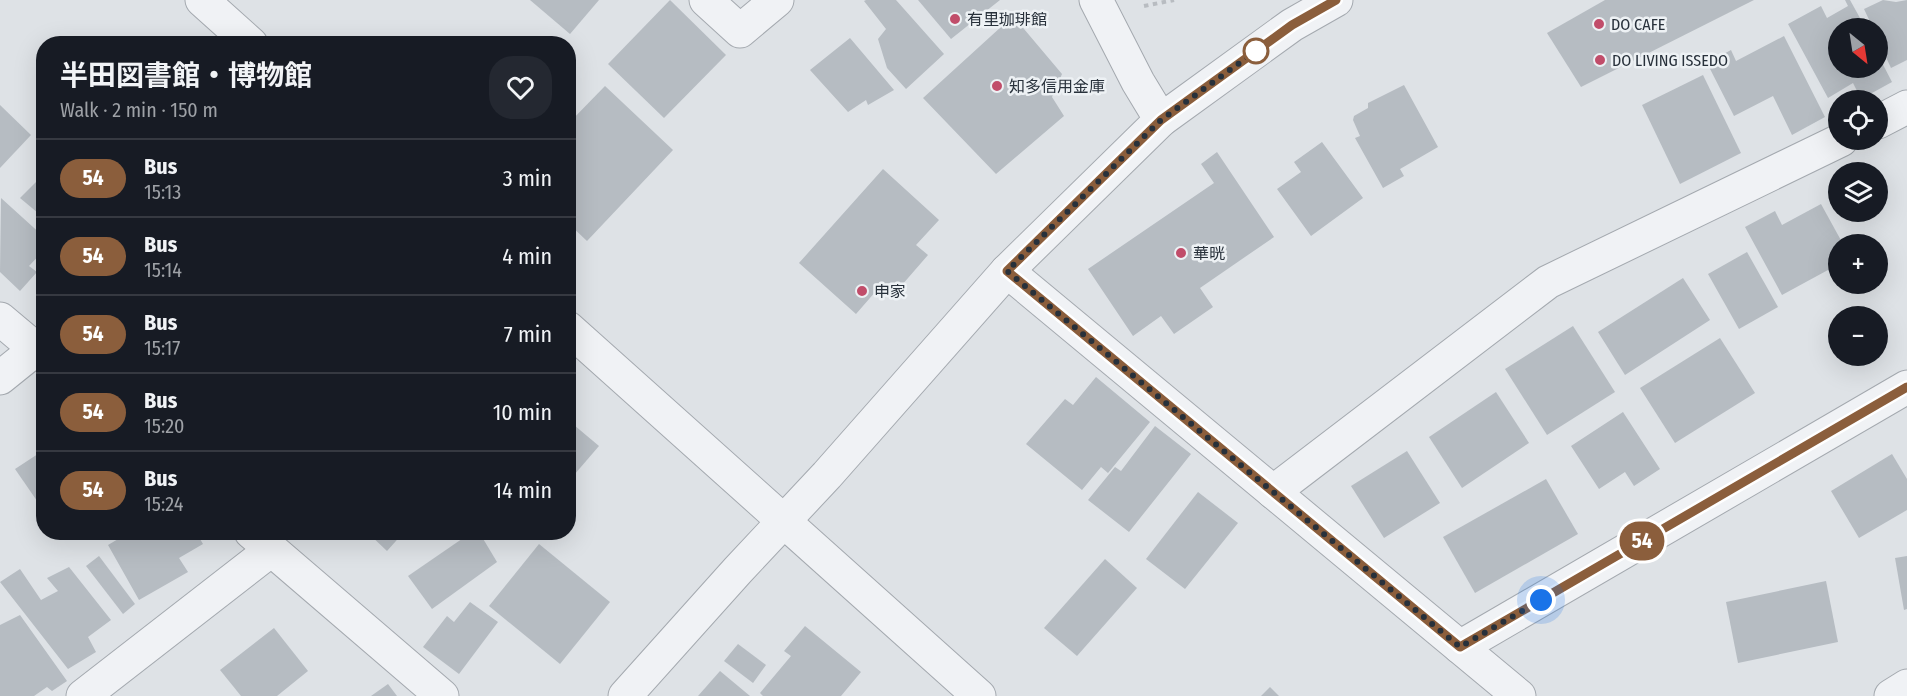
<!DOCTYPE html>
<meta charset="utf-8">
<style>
:root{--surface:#171b24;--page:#242831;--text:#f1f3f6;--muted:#9ea1a6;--line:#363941}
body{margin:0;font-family:"Fira Sans Condensed","Noto Sans JP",sans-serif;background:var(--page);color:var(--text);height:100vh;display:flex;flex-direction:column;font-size:22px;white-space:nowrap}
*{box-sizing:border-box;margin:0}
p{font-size:20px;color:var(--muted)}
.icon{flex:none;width:33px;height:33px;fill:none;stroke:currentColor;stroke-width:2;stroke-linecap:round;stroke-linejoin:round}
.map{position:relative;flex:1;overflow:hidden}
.panel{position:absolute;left:36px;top:36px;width:540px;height:504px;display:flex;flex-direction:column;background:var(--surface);border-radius:24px;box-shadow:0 6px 24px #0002}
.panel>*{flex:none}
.badge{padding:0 12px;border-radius:20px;font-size:21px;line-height:39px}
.needle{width:39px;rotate:150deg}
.fabs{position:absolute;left:1828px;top:18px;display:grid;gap:12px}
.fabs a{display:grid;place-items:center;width:60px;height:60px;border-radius:50%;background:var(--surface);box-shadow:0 6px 24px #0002;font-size:30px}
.you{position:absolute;width:30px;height:30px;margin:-15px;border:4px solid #fff;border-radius:50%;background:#1a73e8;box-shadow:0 0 0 9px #1a73e833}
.map>.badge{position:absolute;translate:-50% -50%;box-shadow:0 0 0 3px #fff}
.round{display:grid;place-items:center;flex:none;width:63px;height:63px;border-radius:24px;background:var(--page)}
.headline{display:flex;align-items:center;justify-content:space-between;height:102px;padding:0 24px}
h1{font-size:28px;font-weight:700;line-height:45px}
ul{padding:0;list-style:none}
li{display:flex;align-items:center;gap:18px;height:78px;padding:0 24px;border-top:2px solid var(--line)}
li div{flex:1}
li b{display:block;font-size:22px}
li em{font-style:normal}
li .badge{min-width:66px;font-weight:700;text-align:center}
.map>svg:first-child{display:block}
.building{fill:#b6bcc2}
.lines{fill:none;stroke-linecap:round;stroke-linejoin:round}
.minor-casing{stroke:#a4a9af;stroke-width:35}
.path{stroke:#b8bcc1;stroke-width:4;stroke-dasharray:4.5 4.5;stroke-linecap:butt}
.minor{stroke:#f0f2f5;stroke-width:33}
.line-casing{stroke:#fff;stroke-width:14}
.line{stroke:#8b5e3c;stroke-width:9}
.walk{stroke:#28313b;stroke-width:6;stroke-dasharray:0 10.8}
.poi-dot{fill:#c14d6a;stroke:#edf1f4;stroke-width:2}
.stop-dot{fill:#fff;stroke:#8b5e3c;stroke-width:3}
.labels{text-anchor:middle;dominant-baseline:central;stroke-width:5;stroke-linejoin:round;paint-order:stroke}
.poi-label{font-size:16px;fill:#28313b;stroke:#edf1f4;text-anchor:start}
</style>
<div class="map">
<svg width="1907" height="696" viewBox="0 0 1907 696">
<rect width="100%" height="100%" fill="#dee2e6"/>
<g class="building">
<path d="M530 0H599L570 34Z"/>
<path d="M670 0 726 55 664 118 608 64Z"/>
<path d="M866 0H896L944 54 906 89 887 68 878 39 886 29 864 1Z"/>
<path d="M918 0H1000L951 39Z"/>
<path d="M1605 0H1754L1581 87 1547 33Z"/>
<path d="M1845 0H1850L1865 27 1839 28V68H1878V55L1892 82 1861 99 1853 83 1828 98 1788 24 1821 6 1827 18 1848 6Z"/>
<path d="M1883 0 1896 2 1907 0V60L1891 68 1878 40V28H1873L1864 9Z"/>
<path d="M1013 16 1062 74 1052 97 1064 116 996 174 923 98Z"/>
<path d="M1784 36 1825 117 1792 135 1773 96 1734 116 1707 63 1731 50 1736 61Z"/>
<path d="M850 38 894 90 868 105 866 100 848 112 810 70Z"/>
<path d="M1703 75 1741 153 1680 184 1642 105Z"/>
<path d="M1404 85 1438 147 1400 169 1404 176 1383 188 1355 138 1360 136 1353 120 1354 116 1368 108V103Z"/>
<path d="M605 86 673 150 587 241 568 223V124Z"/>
<path d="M0 105 31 135 0 168Z"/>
<path d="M1322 142 1363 198 1311 236 1277 189 1301 172 1294 162Z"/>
<path d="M1217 152 1274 237 1200 288 1213 307 1174 334 1161 316 1133 336 1088 269 1214 183 1201 164Z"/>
<path d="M883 169 939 220 916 245 928 255 895 293 883 283 856 314 799 263Z"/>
<path d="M44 174V218L20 198Z"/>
<path d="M1 198 44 237V250L29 266 37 272 20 291 0 272Z"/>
<path d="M1821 204 1843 244H1839V264L1782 295 1745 227 1775 211 1782 225Z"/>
<path d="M1747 252 1778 307 1739 329 1708 274Z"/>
<path d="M1683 278 1710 320 1625 375 1598 332Z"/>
<path d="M1573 326 1615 392 1547 435 1505 369Z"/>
<path d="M1720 338 1755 393 1675 443 1640 388Z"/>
<path d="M1096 377 1150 422 1108 473 1101 467 1082 490 1026 444 1065 399 1073 405Z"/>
<path d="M1496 392 1529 443 1462 488 1429 437Z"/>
<path d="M1623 412 1660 469 1634 486 1625 472 1599 489 1571 446Z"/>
<path d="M568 420 599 446 568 482Z"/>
<path d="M1155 426 1191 454 1129 532 1088 500 1115 467 1121 471Z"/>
<path d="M44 450V511L15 469Z"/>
<path d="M1407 451 1440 503 1384 538 1351 486Z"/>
<path d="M1892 454 1907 479V510L1859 538 1831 491Z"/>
<path d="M1546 479 1578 534 1475 593 1443 537Z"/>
<path d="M1198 492 1238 523 1185 589 1146 559Z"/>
<path d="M130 532H196L203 544 179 558 188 572 139 600 108 545Z"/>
<path d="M367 532H404L387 551Z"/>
<path d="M472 532H479L497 562 432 609 408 576Z"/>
<path d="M511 532H529L522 540Z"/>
<path d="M539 544 610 602 560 664 489 606Z"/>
<path d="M99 556 135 604 123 614 86 566Z"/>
<path d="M1907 556V609L1904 610 1895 558Z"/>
<path d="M1105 559 1137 588 1077 656 1044 628Z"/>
<path d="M69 567 111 620 88 637 96 652 68 669 0 582 20 569 41 600 58 591 47 578Z"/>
<path d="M1826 581 1838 642 1738 663 1726 602Z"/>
<path d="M470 602 498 622 459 674 423 647 447 616 454 622Z"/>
<path d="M20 615 67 681 52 691 47 687 34 696H0V625Z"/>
<path d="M805 626 861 672 841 696H763L760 693 791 656 784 651Z"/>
<path d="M274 628 308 671 277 696H241L220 670Z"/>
<path d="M738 644 766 665 753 683 724 661Z"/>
<path d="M720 671 750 696H698Z"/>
<path d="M388 684 397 696H371Z"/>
<path d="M1270 687 1279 696H1261Z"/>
</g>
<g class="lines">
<g class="minor-casing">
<g id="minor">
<path d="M202 0 251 44"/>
<path d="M706 0 740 31 777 0"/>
<path d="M1096 0 1138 82 1161 120"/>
<path d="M1878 122 1907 107"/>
<path d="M1007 271 1519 696"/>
<path d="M0 319 44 356"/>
<path d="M568 328 979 696"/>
<path d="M0 378 36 349"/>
<path d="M1273 492 1548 282 1841 140"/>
<path d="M251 532 442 696"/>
<path d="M1460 647 1907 387"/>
<path d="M83 696 271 550"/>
<path d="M625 696 738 570 827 475 1007 271 1161 120 1292 25 1336 0"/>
<path d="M1891 696 1907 686"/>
</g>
</g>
<path class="path" d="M1144 6 1174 0"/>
<use href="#minor" class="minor"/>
</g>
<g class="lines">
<g class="line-casing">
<path id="line" d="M1336 0 1292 25 1161 120 1007 271 1460 647 1907 387"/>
</g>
<use href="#line" class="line"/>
<path class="walk" d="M1256 51 1161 120 1007 271 1460 647 1541 600"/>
</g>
<g class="poi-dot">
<circle cx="955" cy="19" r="6"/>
<circle cx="1599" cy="24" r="6"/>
<circle cx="1600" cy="60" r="6"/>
<circle cx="997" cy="86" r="6"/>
<circle cx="1181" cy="253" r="6"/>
<circle cx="862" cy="291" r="6"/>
</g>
<circle class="stop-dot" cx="1256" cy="51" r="12"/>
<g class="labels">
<g class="poi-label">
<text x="967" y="19">有里珈琲館</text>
<text x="1611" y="24">DO CAFE</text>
<text x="1612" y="60">DO LIVING ISSEDO</text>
<text x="1009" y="86">知多信用金庫</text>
<text x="1193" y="253">華晄</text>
<text x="874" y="291">申家</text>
</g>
</g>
</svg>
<div class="fabs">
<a><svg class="needle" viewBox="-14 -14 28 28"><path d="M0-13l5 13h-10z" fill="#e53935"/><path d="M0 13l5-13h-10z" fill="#9ea1a6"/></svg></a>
<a><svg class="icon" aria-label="locate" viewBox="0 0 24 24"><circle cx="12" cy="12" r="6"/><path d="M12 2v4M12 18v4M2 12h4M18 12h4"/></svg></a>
<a><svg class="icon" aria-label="layers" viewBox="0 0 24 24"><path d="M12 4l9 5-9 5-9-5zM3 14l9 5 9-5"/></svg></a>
<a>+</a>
<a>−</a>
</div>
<div class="you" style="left:1541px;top:600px"></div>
<b class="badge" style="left:1642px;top:541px;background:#8b5e3c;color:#fff">54</b>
<section class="panel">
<div class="headline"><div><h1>半田図書館・博物館</h1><p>Walk · 2 min · 150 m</p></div><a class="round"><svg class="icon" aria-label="heart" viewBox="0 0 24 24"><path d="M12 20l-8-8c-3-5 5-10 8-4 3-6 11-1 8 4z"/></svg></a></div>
<ul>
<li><span class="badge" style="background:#8b5e3c;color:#fff">54</span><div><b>Bus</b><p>15:13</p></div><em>3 min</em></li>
<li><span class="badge" style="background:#8b5e3c;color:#fff">54</span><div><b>Bus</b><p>15:14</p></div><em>4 min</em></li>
<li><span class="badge" style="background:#8b5e3c;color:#fff">54</span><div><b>Bus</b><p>15:17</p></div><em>7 min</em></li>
<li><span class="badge" style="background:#8b5e3c;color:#fff">54</span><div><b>Bus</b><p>15:20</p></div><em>10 min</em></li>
<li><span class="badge" style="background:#8b5e3c;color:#fff">54</span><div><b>Bus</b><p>15:24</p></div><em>14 min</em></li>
</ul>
</section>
</div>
